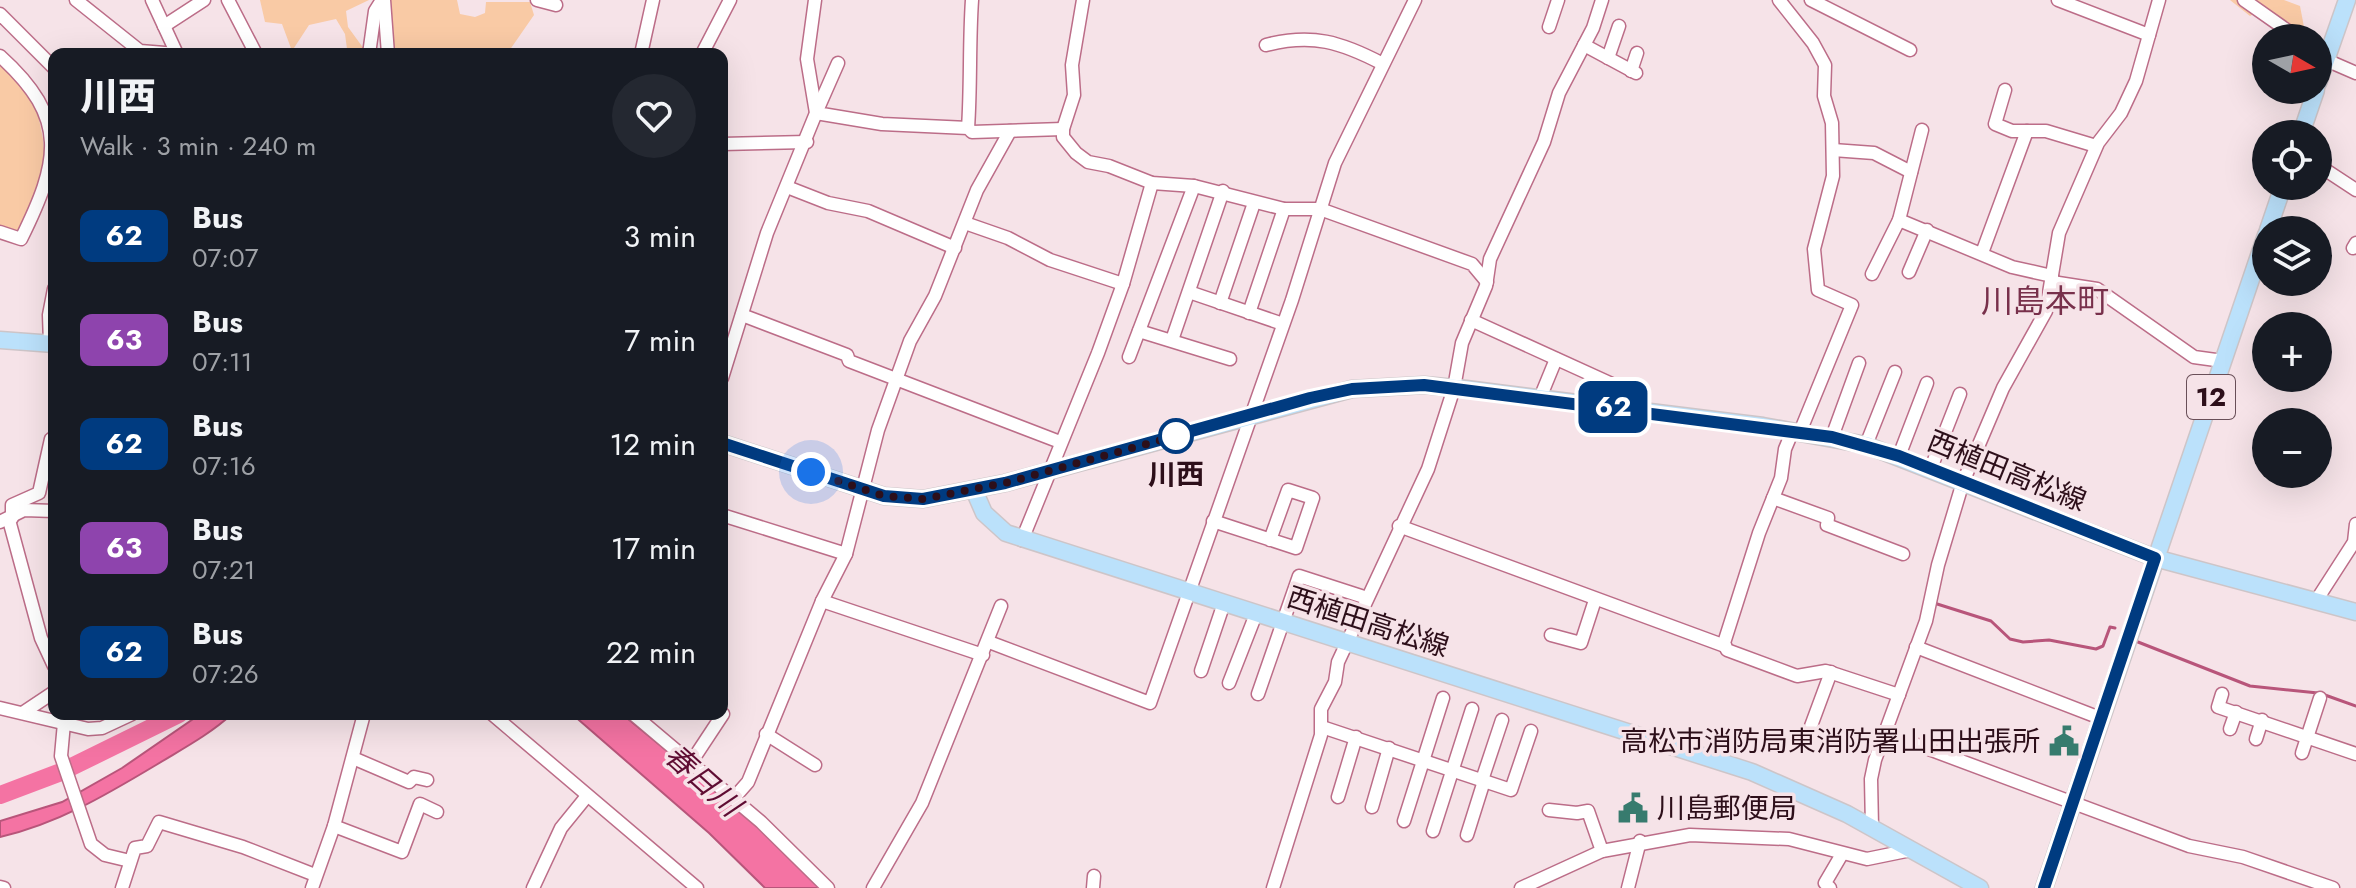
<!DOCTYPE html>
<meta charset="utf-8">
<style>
:root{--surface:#171b24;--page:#242831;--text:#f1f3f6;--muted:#9ea1a6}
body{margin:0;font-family:Jost,"Noto Sans JP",sans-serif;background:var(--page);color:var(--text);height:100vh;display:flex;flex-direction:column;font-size:30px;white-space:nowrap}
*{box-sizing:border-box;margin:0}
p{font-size:26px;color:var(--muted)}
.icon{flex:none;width:44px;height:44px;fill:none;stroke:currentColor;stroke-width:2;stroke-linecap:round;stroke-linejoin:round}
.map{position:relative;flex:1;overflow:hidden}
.sheet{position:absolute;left:48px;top:48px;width:680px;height:672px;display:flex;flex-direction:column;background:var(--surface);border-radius:16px;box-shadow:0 8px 32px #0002}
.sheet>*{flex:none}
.badge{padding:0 16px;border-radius:12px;font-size:28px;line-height:52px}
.needle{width:52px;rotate:99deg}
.tools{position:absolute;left:2252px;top:24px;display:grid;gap:16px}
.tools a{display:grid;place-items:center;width:80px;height:80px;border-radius:50%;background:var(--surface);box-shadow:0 8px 32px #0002;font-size:40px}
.you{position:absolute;width:40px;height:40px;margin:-20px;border:6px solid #fff;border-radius:50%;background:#1a73e8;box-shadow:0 0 0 12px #1a73e833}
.map>.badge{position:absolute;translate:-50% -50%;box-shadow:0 0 0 4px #fff}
.round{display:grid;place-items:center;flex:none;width:84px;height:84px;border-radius:42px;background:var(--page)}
.headline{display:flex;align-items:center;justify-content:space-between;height:136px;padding:0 32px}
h1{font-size:38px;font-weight:800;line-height:60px}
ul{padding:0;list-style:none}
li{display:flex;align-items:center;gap:24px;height:104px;padding:0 32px}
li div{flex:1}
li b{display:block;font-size:30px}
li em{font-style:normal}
li .badge{min-width:88px;font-weight:700;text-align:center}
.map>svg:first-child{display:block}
.green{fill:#f9caa5}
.water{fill:#f473a3;stroke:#b8557a;stroke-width:2}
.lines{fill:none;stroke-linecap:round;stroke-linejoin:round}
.stream{stroke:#b8557a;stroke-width:3}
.river{stroke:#f473a3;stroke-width:18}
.minor-casing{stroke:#bc6d88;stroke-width:15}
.major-casing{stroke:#cdc5c8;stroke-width:19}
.minor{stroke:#fff;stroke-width:12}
.major{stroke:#bbe1fb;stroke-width:16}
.line-casing{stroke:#fff;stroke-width:18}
.line{stroke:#003b80;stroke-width:12}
.walk{stroke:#2d0f1a;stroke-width:8;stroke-dasharray:0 14.4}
.stop-dot{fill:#fff;stroke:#003b80;stroke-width:4}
.labels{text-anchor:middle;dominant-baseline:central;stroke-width:7;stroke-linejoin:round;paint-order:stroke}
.shield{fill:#f6e3e8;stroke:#694f58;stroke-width:2}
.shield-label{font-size:26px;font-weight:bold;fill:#2d0f1a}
.street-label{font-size:28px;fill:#2d0f1a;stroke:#f6e3e8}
.stop-label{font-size:28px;font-weight:bold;fill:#2d0f1a;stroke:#f6e3e8}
.poi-label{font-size:28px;fill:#2d0f1a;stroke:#f6e3e8;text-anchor:end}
.water-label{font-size:30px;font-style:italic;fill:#5f0d33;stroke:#f6e3e8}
.quarter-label{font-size:32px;fill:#78304b;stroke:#f6e3e8}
</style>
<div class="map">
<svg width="2356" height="888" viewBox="0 0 2356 888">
<rect width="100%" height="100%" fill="#f6e3e8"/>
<g class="green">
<path d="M260 0H369L346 11 348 27 364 49 363 54H341L347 49 345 34 336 19 309 25 292 51 282 24 265 22Z"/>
<path d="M389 0H457L460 14 475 17 485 13 486 2H530L534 15 507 54H398L392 47Z"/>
<path d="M2230 0H2284L2300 6 2304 27 2301 37 2264 8 2250 16Z"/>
<path d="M0 62 20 79 37 109 43 139 46 172 19 233 0 225Z"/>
</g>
<g class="water">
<path d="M232 714C209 735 182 749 156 765 106 795 57 824 0 837V821L62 802 122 768 199 715Z"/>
<path d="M572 714H622L753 821 821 888H765L709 833Z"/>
</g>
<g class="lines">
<g class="stream">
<path d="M1934 603 1991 621 2010 639 2023 642 2049 640 2096 649 2103 646 2110 627 2115 628"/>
<path d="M2138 642 2250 686 2318 693"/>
<path d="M2325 695 2356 706"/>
</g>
<path class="river" d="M0 795 61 772 179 714"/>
<g class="minor-casing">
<g id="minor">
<path d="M76 0 140 51 177 54"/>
<path d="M152 0 177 54"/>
<path d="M228 0 256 54"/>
<path d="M384 0 388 54"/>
<path d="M537 0 556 5"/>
<path d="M1083 0 1072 65 1074 95 1063 129V137L1076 153 1088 162 1109 166 1152 183 1194 186 1284 209H1320L1472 264 1487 282"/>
<path d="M1779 0 1813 43 1825 65 1824 96 1832 123 1833 176 1814 249 1818 290 1852 305 1800 432"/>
<path d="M1811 0 1910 50"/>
<path d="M2058 0 2149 35"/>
<path d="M2244 0 2298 38"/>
<path d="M0 14 54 68"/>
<path d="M164 26 204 0"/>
<path d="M1549 27 1558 0"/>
<path d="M1266 45C1312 33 1341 42 1383 64"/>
<path d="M1584 45 1636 73"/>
<path d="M369 54 375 11 382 0"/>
<path d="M641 54 653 0"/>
<path d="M702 54 730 0"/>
<path d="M0 56C70 119 59 162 21 239L0 232"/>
<path d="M1608 58 1619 26"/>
<path d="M2326 60 2356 73"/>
<path d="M838 63 816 113 882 124 968 128 972 132 1063 129"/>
<path d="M1631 71 1637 53"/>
<path d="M2005 90 1995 124 2012 131H2046L2096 146"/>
<path d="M968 128C971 85 969 44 972 0"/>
<path d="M722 144 807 142"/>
<path d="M1833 150 1874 153 1911 172"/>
<path d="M2318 165 2356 190"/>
<path d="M787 187 828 203 868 211 955 248"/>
<path d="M1899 220 2012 267 2052 276"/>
<path d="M965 223 1008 238 1050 260 1123 284"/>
<path d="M2353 248 2356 243"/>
<path d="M1982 253 2027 131"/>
<path d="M1909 272 1927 230"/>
<path d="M1872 274 1899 220 1922 130"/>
<path d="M2052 282 2097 289 2194 357 2223 361"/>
<path d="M1189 292 1283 324"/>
<path d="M1220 303 1254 203"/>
<path d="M1249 313 1284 209"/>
<path d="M742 315 847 355 849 361 1060 442"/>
<path d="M1471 320 1625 390 1628 409"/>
<path d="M1139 331 1230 359"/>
<path d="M1172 340 1223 191"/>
<path d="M50 343 49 315 54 289"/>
<path d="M1129 357 1194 186"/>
<path d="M722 378 767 233 816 113 807 59 815 0"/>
<path d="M1540 398 1556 359"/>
<path d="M1793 430 1785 449 1781 478 1759 533 1724 643 1727 650 1797 676 1826 671 1899 695"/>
<path d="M1832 437 1859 363"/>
<path d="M1866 445 1895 372"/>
<path d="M1899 456 1927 383"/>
<path d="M1931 468 1960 394"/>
<path d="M1773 498 1828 518 1827 525 1903 554"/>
<path d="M722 515 846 554 878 430 910 341 935 296 977 190 1010 131"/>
<path d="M12 518V505L39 493 51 439"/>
<path d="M9 520 41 638 54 666"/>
<path d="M1213 521 1296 548 1313 498 1288 490 1270 540"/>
<path d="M0 522 24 510 54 511"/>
<path d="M1399 526 1725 646"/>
<path d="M1022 540 1098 353 1123 284 1152 183"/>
<path d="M822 601 983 655"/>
<path d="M2316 601 2354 542 2356 524"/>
<path d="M1551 635 1581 643 1595 600"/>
<path d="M989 642 1150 703 1292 300 1335 163 1415 0"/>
<path d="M1916 647 2100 718"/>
<path d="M1201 671 1224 603"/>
<path d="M1229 683 1256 614"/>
<path d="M1258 694 1299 576 1367 598"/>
<path d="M2222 694 2218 707 2356 754"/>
<path d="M0 708 88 729 102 728 132 714"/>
<path d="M24 712 54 692"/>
<path d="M492 714 697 888"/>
<path d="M633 714 761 822 828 888"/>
<path d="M64 723 61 756 91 844 105 855 130 861"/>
<path d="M1811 726 1831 672"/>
<path d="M1322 727 1511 790 1531 731"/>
<path d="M2230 729 2236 712"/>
<path d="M766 734 815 765"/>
<path d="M2256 739 2262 720"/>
<path d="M1918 745 2189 846 2243 857 2333 888"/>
<path d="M2302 753 2320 698"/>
<path d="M353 758 409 782 414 777 427 780"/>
<path d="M692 761 723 714"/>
<path d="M1482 780 1502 720"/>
<path d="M1338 797 1356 737"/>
<path d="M734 798 748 782 822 601 846 554"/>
<path d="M1372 807 1389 748"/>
<path d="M1549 810 1577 813 1588 811 1602 851"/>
<path d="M1404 821 1443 698"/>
<path d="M334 826 402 852 420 804 437 812"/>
<path d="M1872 827 1871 779 1875 760 1926 621 1938 565 1963 482 2003 388 2046 311 2059 233 2098 143 2121 113 2136 81 2159 0"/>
<path d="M1433 831 1472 709"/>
<path d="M1467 835 1484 781"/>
<path d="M0 887 4 888"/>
<path d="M122 888 135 848 147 846 159 822 243 847 315 875"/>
<path d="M312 888 334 826 364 714"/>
<path d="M533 888 561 828 587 796"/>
<path d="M873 888 922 803 1001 606"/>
<path d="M1093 888 1094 876"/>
<path d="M1273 888 1321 735V709L1335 682 1338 662 1428 469 1454 388 1462 343 1486 286 1490 259 1544 142 1559 93 1593 28 1602 0"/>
<path d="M1521 888 1602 851 1690 835 1789 839 1867 859 1911 850"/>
<path d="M1628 888 1640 841"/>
<path d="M1830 888 1825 883 1842 854"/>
</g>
</g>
<g class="major-casing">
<g id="major">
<path d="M2318 83 2347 0"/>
<path d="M2301 134 2316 90"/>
<path d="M2268 230 2283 186"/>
<path d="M0 340 54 344"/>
<path d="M722 443 884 496 923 499 1005 483 1352 389 1424 385 1466 389 1763 426 1866 445 2155 558 2356 612"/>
<path d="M974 490 984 513 1006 533 1752 772 1847 814 1980 888"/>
<path d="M2044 888 2266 235"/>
</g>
</g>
<use href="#minor" class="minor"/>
<use href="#major" class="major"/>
</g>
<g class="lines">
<g class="line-casing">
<path id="line" d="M722 443 884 496 923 499 1005 483 1310 398 1352 389 1424 385 1832 437 1899 456 2155 558 2044 888"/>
</g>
<use href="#line" class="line"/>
<path class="walk" d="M811 472 884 496 923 499 1005 483 1176 436"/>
</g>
<defs>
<g id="civic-bare" transform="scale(2.4)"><path d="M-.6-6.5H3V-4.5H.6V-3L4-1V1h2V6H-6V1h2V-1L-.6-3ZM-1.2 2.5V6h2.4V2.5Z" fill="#377b6e" stroke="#f6e3e8" stroke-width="2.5" paint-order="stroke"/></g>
</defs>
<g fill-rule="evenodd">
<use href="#civic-bare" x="2064" y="741"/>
<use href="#civic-bare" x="1633" y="808"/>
</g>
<circle class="stop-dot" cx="1176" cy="436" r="16"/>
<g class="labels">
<rect class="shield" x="2187" y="375" width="48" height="44" rx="6"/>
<g class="shield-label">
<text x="2211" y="397">12</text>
</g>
<g class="street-label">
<text transform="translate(2007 471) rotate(22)">西植田高松線</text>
<text transform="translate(1368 622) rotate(18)">西植田高松線</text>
</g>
<g class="stop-label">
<text x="1176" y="474">川西</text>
</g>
<g class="poi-label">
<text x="2040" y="741">高松市消防局東消防署山田出張所</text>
<text x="1657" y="808" text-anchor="start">川島郵便局</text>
</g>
<g class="water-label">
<text transform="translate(703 780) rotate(42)">春日川</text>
</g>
<g class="quarter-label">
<text x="2045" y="301">川島本町</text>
</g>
</g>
</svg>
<div class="tools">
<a><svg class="needle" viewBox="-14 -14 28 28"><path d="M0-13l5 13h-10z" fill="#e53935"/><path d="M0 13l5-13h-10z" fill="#9ea1a6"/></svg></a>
<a><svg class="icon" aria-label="locate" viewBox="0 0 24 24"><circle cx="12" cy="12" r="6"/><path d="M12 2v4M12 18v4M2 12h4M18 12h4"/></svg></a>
<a><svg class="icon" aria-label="layers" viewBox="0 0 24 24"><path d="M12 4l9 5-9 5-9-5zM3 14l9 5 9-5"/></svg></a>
<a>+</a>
<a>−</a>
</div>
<div class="you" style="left:811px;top:472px"></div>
<b class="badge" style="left:1613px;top:407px;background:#003b80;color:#fff">62</b>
<section class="sheet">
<div class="headline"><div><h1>川西</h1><p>Walk · 3 min · 240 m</p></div><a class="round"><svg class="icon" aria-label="heart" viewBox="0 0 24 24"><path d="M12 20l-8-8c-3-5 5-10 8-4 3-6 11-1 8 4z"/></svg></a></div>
<ul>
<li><span class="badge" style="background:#003b80;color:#fff">62</span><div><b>Bus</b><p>07:07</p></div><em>3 min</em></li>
<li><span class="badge" style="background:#8e44ad;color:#fff">63</span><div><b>Bus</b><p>07:11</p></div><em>7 min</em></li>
<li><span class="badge" style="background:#003b80;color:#fff">62</span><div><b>Bus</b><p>07:16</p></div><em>12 min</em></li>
<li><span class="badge" style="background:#8e44ad;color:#fff">63</span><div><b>Bus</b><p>07:21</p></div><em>17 min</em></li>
<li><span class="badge" style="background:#003b80;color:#fff">62</span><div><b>Bus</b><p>07:26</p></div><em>22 min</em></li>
</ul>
</section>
</div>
